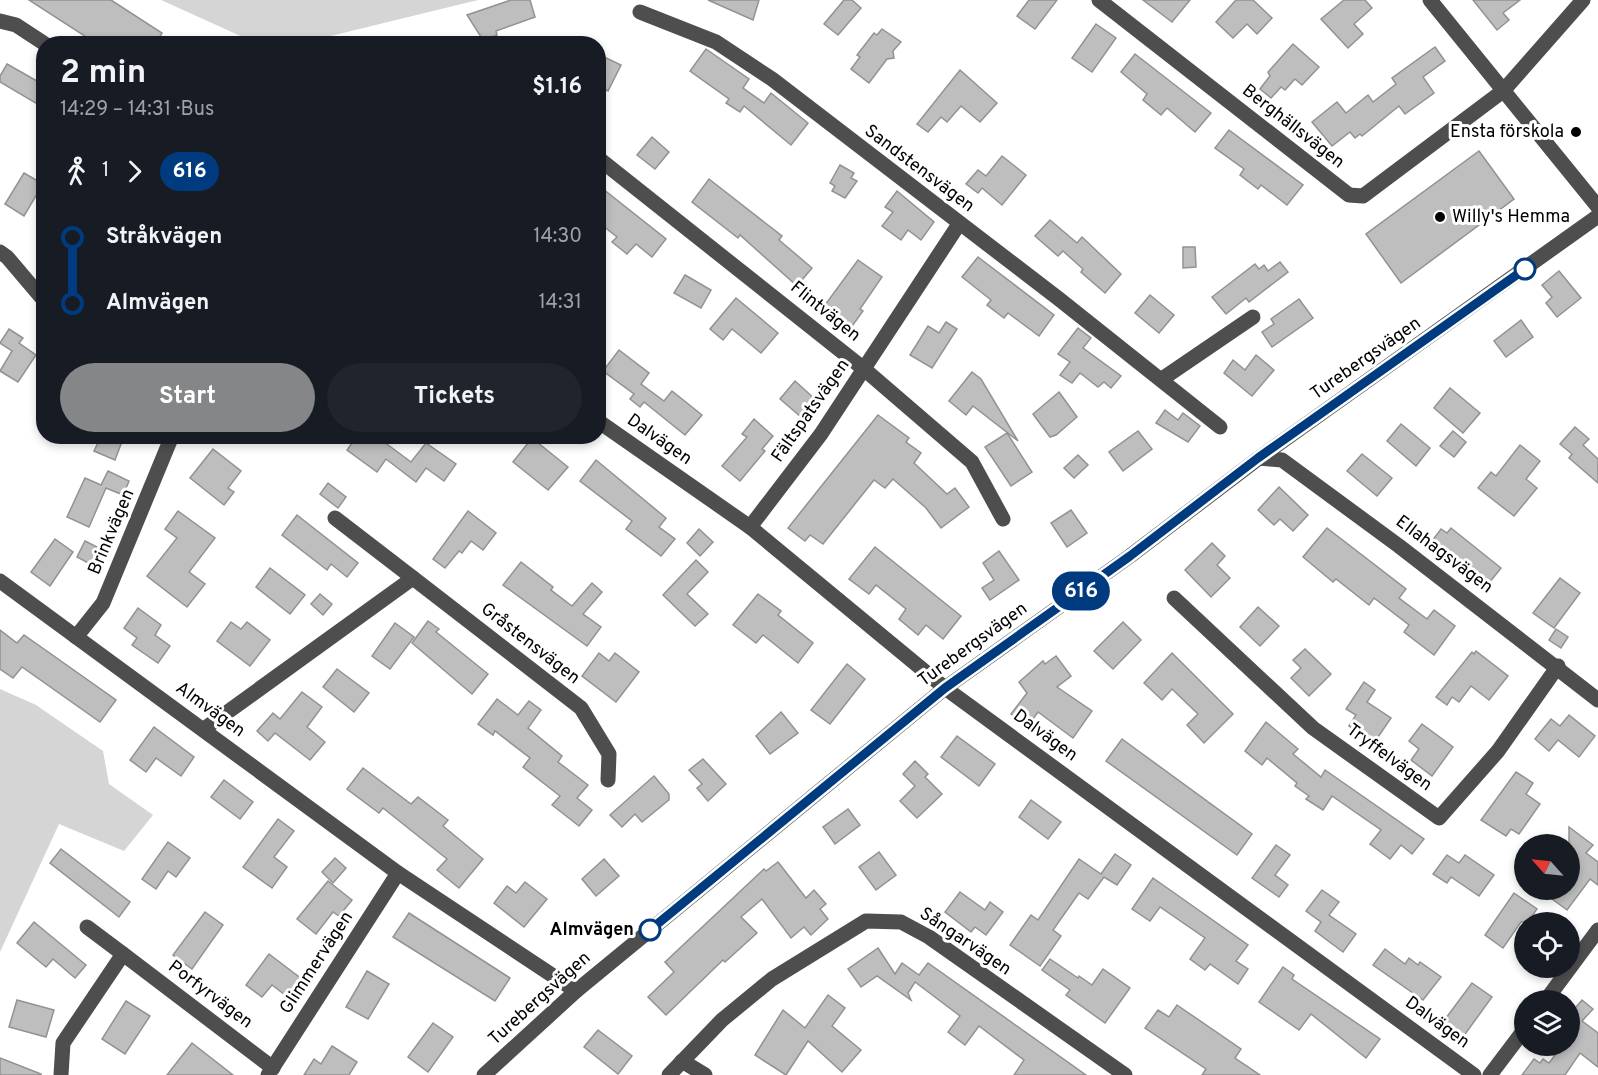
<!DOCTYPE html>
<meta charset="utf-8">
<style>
:root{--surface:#171b24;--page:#20242c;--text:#f1f3f6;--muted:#9ea1a6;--accent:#858687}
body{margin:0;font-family:Overpass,sans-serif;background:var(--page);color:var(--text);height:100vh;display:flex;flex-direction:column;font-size:22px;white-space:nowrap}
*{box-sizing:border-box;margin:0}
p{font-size:20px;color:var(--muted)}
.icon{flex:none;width:33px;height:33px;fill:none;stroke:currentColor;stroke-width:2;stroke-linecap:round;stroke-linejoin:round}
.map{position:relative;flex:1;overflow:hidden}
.details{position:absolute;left:36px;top:36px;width:570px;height:408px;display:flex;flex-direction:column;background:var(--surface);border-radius:24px;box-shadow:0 3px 9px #0003}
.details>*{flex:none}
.badge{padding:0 12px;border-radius:20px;font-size:21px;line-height:39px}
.needle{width:39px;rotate:297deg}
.fabs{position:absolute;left:1514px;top:834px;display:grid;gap:12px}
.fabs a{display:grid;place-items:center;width:66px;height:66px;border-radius:50%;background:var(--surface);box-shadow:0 3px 9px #0003;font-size:30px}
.map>.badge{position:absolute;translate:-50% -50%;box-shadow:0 0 0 3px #fff}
.legs{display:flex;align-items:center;gap:9px;height:66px;padding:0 24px;font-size:20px}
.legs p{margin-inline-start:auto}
.summary{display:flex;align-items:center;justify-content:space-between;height:102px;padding:0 24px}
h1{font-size:33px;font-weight:700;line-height:45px}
.button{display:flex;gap:12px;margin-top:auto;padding:12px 24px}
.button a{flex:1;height:69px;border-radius:36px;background:var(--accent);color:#fff;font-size:24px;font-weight:700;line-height:69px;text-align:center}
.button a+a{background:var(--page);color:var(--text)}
ul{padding:0 24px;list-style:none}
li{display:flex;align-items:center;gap:21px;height:66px;font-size:22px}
li i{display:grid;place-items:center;width:9px;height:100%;margin:0 8px;background:currentColor}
li i::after{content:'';width:15px;height:15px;margin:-8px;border:4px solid;border-radius:50%;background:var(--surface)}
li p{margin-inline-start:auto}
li:first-child i{background:linear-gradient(#0000 50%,currentColor 0)}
li:last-child i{background:linear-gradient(currentColor 50%,#0000 0)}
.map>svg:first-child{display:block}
.green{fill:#d5d5d5}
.building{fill:#bebebe;stroke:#929292;stroke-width:1.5}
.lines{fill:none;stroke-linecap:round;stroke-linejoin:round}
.minor{stroke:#4e4e4e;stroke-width:15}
.line-1-casing{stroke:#fff;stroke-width:14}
.line-1{stroke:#003b80;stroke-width:9}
.poi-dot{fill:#000;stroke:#fff;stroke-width:2}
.stop-1-dot{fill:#fff;stroke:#003b80;stroke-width:3}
.labels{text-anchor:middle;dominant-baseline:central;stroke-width:6;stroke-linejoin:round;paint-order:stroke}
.street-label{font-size:18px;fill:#000;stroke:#fff}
.poi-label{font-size:18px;fill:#000;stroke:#fff;text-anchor:end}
.stop-label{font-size:18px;font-weight:bold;fill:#000;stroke:#fff;text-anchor:end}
</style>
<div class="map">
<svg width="1598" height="1075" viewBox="0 0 1598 1075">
<rect width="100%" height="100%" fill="#fff"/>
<g class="green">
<path d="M161 0H478L302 43 258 44Z"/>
<path d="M0 689 36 705 103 751 109 784 153 815 124 851 59 824 0 952Z"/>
</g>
<g class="building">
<path d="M29 0H111L162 33 156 44H97Z"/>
<path d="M511 0H530L535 17 496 31 497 35 483 40 467 15Z"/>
<path d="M708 0H759L753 20Z"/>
<path d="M844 0H852L861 8 838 35 824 24Z"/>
<path d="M1029 0H1057L1035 29 1017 16Z"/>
<path d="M1143 0H1190L1172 22Z"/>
<path d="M1236 0H1253L1272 18 1257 34 1247 24 1233 38 1216 22Z"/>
<path d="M1344 0H1365L1372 8 1354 24 1363 34 1348 48 1321 19Z"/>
<path d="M1473 0H1520L1503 13 1509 20 1497 30Z"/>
<path d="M1096 24 1116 38 1092 72 1072 58Z"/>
<path d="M882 29 901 42 893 51 894 58 887 59 869 83 851 69 860 57 857 55 874 33 877 35Z"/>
<path d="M1293 44 1319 67 1302 85 1295 79 1285 90 1281 87 1271 98 1260 89 1270 76 1268 72Z"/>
<path d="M1435 47 1445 61 1423 77 1434 93 1405 114 1399 106 1362 136 1360 134 1355 138 1350 132 1332 146 1312 122 1337 102 1346 113 1368 95 1373 102 1396 84 1392 78Z"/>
<path d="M706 49 749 79 743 88 764 103 771 93 808 123 791 145 744 106 740 112 726 103 729 99 690 71Z"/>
<path d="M598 54 621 65 608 91 598 86Z"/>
<path d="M1135 54 1211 113 1195 132 1167 108 1161 115 1143 100 1147 94 1121 72Z"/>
<path d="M7 64 44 85V108L0 82V76Z"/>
<path d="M960 70 997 103 980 122 961 106 947 122 941 117 928 132 917 124Z"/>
<path d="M1229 130 1303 185 1287 205 1261 185 1258 189 1240 175 1244 169 1215 148Z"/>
<path d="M652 137 669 152 655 169 637 155Z"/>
<path d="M1479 151 1514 199 1401 283 1366 234Z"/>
<path d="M1002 156 1026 175 1002 205 982 188 978 193 966 184 978 170 986 176Z"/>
<path d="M840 165 854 173 851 178 857 181 845 198 832 191 835 186 830 183Z"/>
<path d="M24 173 43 184 24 216 5 204Z"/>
<path d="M709 179 782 236 779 240 812 268 797 286 740 235 738 238 692 202Z"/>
<path d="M598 185 666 239 652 257 636 244 627 254 612 242 617 237 598 222Z"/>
<path d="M897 191 934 222 921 240 908 230 901 240 882 226 893 212 885 207Z"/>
<path d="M1050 220 1077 243 1082 237 1121 274 1105 293 1081 272 1083 269 1063 251 1058 256 1035 236Z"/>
<path d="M1183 247H1195L1196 267 1183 268Z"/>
<path d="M978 257 1054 315 1039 336 1008 313 1004 318 987 305 991 300 962 277Z"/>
<path d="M858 260 882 277 860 309 863 311 850 329 822 309Z"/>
<path d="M1280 262 1288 272 1249 302 1246 298 1226 314 1212 297 1255 264 1259 269 1264 265 1268 271Z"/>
<path d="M1559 271 1581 298 1557 317 1546 303 1552 297 1542 285Z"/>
<path d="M685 275 711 290 701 308 674 293Z"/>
<path d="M1150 295 1174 315 1159 333 1135 313Z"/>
<path d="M736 298 778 333 761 353 732 329 723 340 710 329Z"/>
<path d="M1299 299 1313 318 1272 347 1262 332 1274 324 1271 319Z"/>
<path d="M1521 320 1533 337 1506 357 1494 341Z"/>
<path d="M946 322 957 329 932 368 910 355 928 326 939 333Z"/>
<path d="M1078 328 1091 338 1083 348 1121 376 1111 388 1104 382 1098 387 1080 373 1072 383 1060 375 1070 362 1058 354Z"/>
<path d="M9 329 23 338 19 343 36 355 18 382 0 371 12 351 0 343Z"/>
<path d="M619 350 649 373 641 384 664 401 672 391 702 415 685 435 644 402 640 407 630 399 634 394 603 371Z"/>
<path d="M1256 355 1274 370 1252 396 1224 373 1233 360 1245 370Z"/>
<path d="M972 372 981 379 1018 441 973 406 966 415 949 401Z"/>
<path d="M795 381 816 400 801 417 780 399Z"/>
<path d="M1450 388 1480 413 1463 433 1434 408Z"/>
<path d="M1059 392 1077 417 1056 435 1050 437 1033 414Z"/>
<path d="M1165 410 1178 420 1183 413 1200 426 1188 442 1156 423Z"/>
<path d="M878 415 909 438 906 442 921 453 914 463 947 494 955 488 969 507 941 528 926 508 893 479 885 488 874 480 823 544 810 535 805 541 788 528Z"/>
<path d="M754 419 773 436 762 449 765 451 740 481 722 466 747 437 742 434Z"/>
<path d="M1401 424 1430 448 1416 466 1387 441Z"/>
<path d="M1575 427 1589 439 1583 445 1598 459V483L1569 458 1572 454 1560 444Z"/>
<path d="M1138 431 1152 449 1123 471 1109 452Z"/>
<path d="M1453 431 1466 442 1454 457 1440 446Z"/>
<path d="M1007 433 1032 472 1011 486 985 447Z"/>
<path d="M101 436H124L115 460 94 451Z"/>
<path d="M357 436H376L411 462 426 443 456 464 444 481 426 468 416 482 386 459 377 472 347 450Z"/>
<path d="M532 438 568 467 548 490 513 462Z"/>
<path d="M1520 445 1540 461 1526 479 1537 488 1514 516 1478 488 1491 472 1496 476Z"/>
<path d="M213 449 241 471 228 488 234 492 224 505 190 478Z"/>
<path d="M1362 454 1392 478 1377 496 1347 471Z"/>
<path d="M1078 455 1088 465 1074 478 1064 468Z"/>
<path d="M596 460 666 518 659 527 675 539 661 556 626 529 632 521 580 481Z"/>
<path d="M108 471 129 481 123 495 106 488 89 527 67 517 85 478 101 485Z"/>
<path d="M328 483 346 497 338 508 320 494Z"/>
<path d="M1279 487 1308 515 1293 531 1280 519 1274 525 1258 510Z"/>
<path d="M1071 510 1087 533 1067 547 1051 523Z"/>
<path d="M178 511 215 538 189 572 205 584 187 607 147 576 177 538 165 529Z"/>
<path d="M468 511 496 533 483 550 471 541 462 553 459 551 445 568 433 559Z"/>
<path d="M297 515 358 563 347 577 331 564 327 570 282 535Z"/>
<path d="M1327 528 1406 589 1399 598 1427 619 1434 610 1455 626 1434 655 1404 632 1409 625 1374 598 1369 605 1336 579 1333 582 1303 557Z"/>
<path d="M1451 528 1501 568 1485 588 1444 555 1446 552 1432 541 1441 529 1447 533Z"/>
<path d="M699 529 713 542 700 556 687 543Z"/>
<path d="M55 539 73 552 50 586 31 572Z"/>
<path d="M85 541 101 549 92 565 77 557Z"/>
<path d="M1212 543 1225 556 1217 565 1230 578 1211 597 1185 570Z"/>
<path d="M875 547 961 616 943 639 926 625 918 635 899 619 906 609 876 585 869 594 849 579Z"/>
<path d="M999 551 1019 580 990 600 982 588 994 580 983 563Z"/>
<path d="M696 560 708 572 687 594 708 614 695 626 663 595Z"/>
<path d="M521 562 553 587 551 590 572 606 592 583 602 592 583 614 601 627 587 646 503 585Z"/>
<path d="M270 568 305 595 290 614 256 587Z"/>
<path d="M1560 578 1580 593 1554 628 1533 613Z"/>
<path d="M320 594 332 604 323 615 311 604Z"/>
<path d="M758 594 781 611 778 615 813 643 798 663 763 635 756 643 733 625Z"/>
<path d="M1258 607 1279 626 1260 646 1240 627Z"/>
<path d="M138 608 161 625 155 635 170 646 158 663 132 645 137 638 124 628Z"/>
<path d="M428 621 439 629 436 632 488 674 472 694 412 643Z"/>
<path d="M231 622 241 629 247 622 270 640 250 666 217 641Z"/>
<path d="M1123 622 1141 640 1113 669 1094 651Z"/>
<path d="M395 623 414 637 390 669 372 656Z"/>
<path d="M1556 629 1568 637 1561 648 1549 640Z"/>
<path d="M0 630 17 643 24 635 116 700 100 722 22 667 13 678 0 669Z"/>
<path d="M1305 649 1331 674 1309 696 1291 678 1301 668 1293 660Z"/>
<path d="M1476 651 1508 676 1489 700 1471 686 1459 702 1452 697 1447 705 1436 697 1472 652 1474 654Z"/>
<path d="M599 653 609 661 615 653 639 672 616 702 582 676Z"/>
<path d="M1172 653 1233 714 1204 743 1187 725 1198 714 1172 689 1162 700 1144 683Z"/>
<path d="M1056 656 1071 676 1057 687 1092 711 1073 738 1038 712 1028 726 1011 714 1027 693 1019 682 1043 661 1045 664Z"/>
<path d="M847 664 865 679 830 724 811 710Z"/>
<path d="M337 669 369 693 354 712 323 687Z"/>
<path d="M1364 682 1375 690 1367 702 1391 718 1374 743 1349 726 1356 715 1346 709Z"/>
<path d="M302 692 322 707 307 727 325 742 310 760 275 733 268 741 257 731 273 713 280 719Z"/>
<path d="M497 699 518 715 529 701 541 710 528 728 562 756 558 762 588 785 577 798 592 810 579 826 552 805 560 796 523 767 530 758 495 731 493 735 478 724Z"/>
<path d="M781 712 798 733 770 754 756 736Z"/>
<path d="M1569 715 1595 736 1579 757 1558 740 1549 751 1535 739 1551 719 1560 726Z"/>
<path d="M1266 722 1298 749 1293 754 1321 777 1325 770 1424 839 1412 854 1401 845 1390 859 1370 844 1381 830 1332 796 1323 810 1306 799 1309 796 1295 786 1297 783 1267 758 1262 765 1245 751Z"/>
<path d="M1422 724 1453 747 1432 776 1411 760 1419 749 1409 741Z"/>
<path d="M154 727 194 757 181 776 156 758 146 772 130 760Z"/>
<path d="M957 736 995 764 979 786 941 757Z"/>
<path d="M1122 739 1252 834 1237 855 1106 761Z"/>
<path d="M703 759 726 784 708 801 697 788 702 784 689 770Z"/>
<path d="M915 761 928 774 925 777 942 794 917 818 900 801 915 786 903 774Z"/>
<path d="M363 768 411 804 418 797 448 820 443 826 483 859 459 888 437 870 447 859 383 808 379 813 347 789Z"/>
<path d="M1516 772 1533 783 1526 794 1540 804 1519 834 1511 829 1506 836 1481 820Z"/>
<path d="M654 776 669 794V800L642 822 635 814 622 827 610 815Z"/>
<path d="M224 780 253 802 240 819 211 797Z"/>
<path d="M1031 800 1061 822 1048 839 1019 817Z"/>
<path d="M848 809 860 825 835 844 823 827Z"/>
<path d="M278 819 294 831 274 857 287 867 272 888 243 867Z"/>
<path d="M1569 827 1593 845 1586 853 1598 862V885L1590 879 1567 910 1540 890H1569Z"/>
<path d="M168 842 190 858 176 877 168 871 156 889 142 879Z"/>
<path d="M1276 845 1290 855 1275 875 1288 885 1279 897 1252 878Z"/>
<path d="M61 849 130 902 119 917 50 863Z"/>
<path d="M879 852 896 875 876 890 859 867Z"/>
<path d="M1115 854 1131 865 1117 885 1104 877 1088 899 1079 893 1053 930 1061 936 1040 966 1010 945 1031 915 1038 920 1079 859 1101 874Z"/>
<path d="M1447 855 1459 863 1465 855 1494 875 1479 896 1451 877 1447 883 1433 874Z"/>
<path d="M335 858 346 868 333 883 322 872Z"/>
<path d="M604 859 619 876 596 896 582 879Z"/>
<path d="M778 862 806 898 814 890 826 904 820 909 828 919 811 935 804 927 791 938 762 899 741 917 757 933 725 962 723 960 666 1015 648 997 674 972 665 962 764 869 766 871Z"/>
<path d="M1153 878 1248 945 1236 961 1248 969 1238 984 1210 964 1205 970 1190 959 1205 938 1160 907 1150 921 1132 909Z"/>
<path d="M328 881 352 900 339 916 333 912 316 934 297 919Z"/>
<path d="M525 882 547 899 524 927 494 903 507 886 516 893Z"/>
<path d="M1322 890 1339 902 1329 915 1356 934 1343 952 1315 931 1321 922 1306 911Z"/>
<path d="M960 892 985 910 990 902 1003 912 986 935 975 927 971 932 945 912Z"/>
<path d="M1514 893 1537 909 1528 922H1521L1503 948 1485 935Z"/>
<path d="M205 912 223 925 192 969 173 955Z"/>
<path d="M409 913 510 978 495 1001 393 937Z"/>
<path d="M34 922 86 965 75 978 53 959 46 967 17 943Z"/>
<path d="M878 948 895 974 902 963 919 975 928 963 1086 1075H1014L1024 1060 979 1026 965 1045 948 1032 960 1016 915 982 908 993 911 1000 877 976 861 987 848 969Z"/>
<path d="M1385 949 1405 964 1409 958 1418 965 1420 962 1441 977 1423 1000 1373 965Z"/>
<path d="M269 954 303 980 289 998 272 985 262 997 246 985Z"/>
<path d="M1050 959 1078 978 1079 976 1092 985 1103 969 1130 988 1105 1023 1066 995 1070 990 1042 970Z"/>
<path d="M1283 967 1294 975 1292 979 1380 1039 1366 1058 1311 1014 1299 1030 1259 1002Z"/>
<path d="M367 971 389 984 368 1019 346 1007Z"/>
<path d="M1472 983 1492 997 1463 1037 1443 1022Z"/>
<path d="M828 995 845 1008 832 1026 861 1050 842 1072 808 1041 786 1075 755 1055 783 1010 805 1028Z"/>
<path d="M17 1000 54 1010 46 1037 9 1027Z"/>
<path d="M1582 1000 1593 1009 1582 1021 1598 1033V1067L1580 1053 1565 1075H1522L1534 1059 1540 1063 1543 1059 1549 1063 1562 1046H1569V1011L1571 1013Z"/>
<path d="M126 1001 150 1016 125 1054 102 1039Z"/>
<path d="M1177 1005 1241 1049 1235 1058 1260 1075H1202L1206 1069 1145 1028 1158 1010 1169 1017Z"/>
<path d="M433 1023 453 1037 428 1072 408 1057Z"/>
<path d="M598 1030 632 1056 618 1074 584 1047Z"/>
<path d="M192 1043 233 1075H167Z"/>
<path d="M332 1046 357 1062 349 1075H304L314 1059 321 1064Z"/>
<path d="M0 1058 41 1074V1075H0Z"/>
</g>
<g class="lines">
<g class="minor">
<path d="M1099 0 1349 195 1363 196 1503 91 1583 0"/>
<path d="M1430 0 1598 207"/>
<path d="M640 12 716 42 772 79 1059 299 1220 427"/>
<path d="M0 21 16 25 45 44"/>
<path d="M598 158 864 369 972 462 1003 519"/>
<path d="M0 252 7 257 41 297"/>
<path d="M1162 379 1253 317"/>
<path d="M598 421 750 527 945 688 1474 1075"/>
<path d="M1259 458 1282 460 1399 546 1598 700"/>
<path d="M335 518 413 578"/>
<path d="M750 527 821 434 959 224"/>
<path d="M0 581 398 873 576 991"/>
<path d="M1174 598 1313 728 1439 818 1498 751 1558 666"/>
<path d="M76 637 103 603 172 436"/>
<path d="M204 729 413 578 581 708 609 754 608 780"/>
<path d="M87 927 123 954"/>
<path d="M1546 1000 1598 930"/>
<path d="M682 1061 705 1075"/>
<path d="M61 1075 63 1043 123 954 273 1068"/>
<path d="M268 1075 398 873"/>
<path d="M484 1075 576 991 945 688 1130 556 1259 458 1598 216"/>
<path d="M669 1075 722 1020 772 979 866 921 901 922 929 937 1125 1075"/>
<path d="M1490 1075 1524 1030"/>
</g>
</g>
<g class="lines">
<g class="line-1-casing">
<path id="line-1" d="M650 930 945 688 1130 556 1258 458 1525 269"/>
</g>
<use href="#line-1" class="line-1"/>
</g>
<g class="poi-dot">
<circle cx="1576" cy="132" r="6"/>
<circle cx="1440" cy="217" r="6"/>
</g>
<g class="stop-1-dot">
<circle cx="1525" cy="269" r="10"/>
<circle cx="650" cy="930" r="10"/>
</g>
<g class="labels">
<g class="street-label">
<text transform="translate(1293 127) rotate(38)">Berghällsvägen</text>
<text transform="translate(919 169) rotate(37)">Sandstensvägen</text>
<text transform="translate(825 312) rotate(39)">Flintvägen</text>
<text transform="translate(1366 359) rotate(-35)">Turebergsvägen</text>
<text transform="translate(811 411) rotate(-55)">Fältspatsvägen</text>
<text transform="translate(659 440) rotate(35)">Dalvägen</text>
<text transform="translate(112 532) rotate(-67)">Brinkvägen</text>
<text transform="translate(1444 555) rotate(37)">Ellahagsvägen</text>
<text transform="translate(530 644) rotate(38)">Gråstensvägen</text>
<text transform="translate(973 645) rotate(-36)">Turebergsvägen</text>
<text transform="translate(210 710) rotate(36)">Almvägen</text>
<text transform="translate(1045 736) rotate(36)">Dalvägen</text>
<text transform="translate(1389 758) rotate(36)">Tryffelvägen</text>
<text transform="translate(965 942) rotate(34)">Sångarvägen</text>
<text transform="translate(317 963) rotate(-57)">Glimmervägen</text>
<text transform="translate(210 995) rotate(37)">Porfyrvägen</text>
<text transform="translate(540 999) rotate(-42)">Turebergsvägen</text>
<text transform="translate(1437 1023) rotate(36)">Dalvägen</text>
</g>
<g class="poi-label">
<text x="1564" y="132">Ensta förskola</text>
<text x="1452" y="217" text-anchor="start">Willy's Hemma</text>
</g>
<g class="stop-label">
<text x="634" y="930">Almvägen</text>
</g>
</g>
</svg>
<div class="fabs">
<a><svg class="needle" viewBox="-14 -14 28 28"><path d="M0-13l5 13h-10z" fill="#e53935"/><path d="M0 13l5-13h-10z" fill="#9ea1a6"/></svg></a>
<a><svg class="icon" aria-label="locate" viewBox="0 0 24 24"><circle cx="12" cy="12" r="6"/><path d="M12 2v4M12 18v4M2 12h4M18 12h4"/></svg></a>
<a><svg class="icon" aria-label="layers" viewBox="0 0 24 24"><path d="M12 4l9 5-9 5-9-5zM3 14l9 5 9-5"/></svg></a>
</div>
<b class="badge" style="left:1081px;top:591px;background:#003b80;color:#fff">616</b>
<section class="details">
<div class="summary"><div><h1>2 min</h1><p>14:29 – 14:31 · Bus</p></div><b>$1.16</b></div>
<div class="legs"><svg class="icon" aria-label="walk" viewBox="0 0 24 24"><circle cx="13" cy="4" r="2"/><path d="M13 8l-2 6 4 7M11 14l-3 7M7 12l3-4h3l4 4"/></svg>1<svg class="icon" aria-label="forward" viewBox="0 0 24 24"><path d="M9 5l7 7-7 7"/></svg><b class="badge" style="background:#003b80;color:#fff">616</b></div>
<ul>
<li><i style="color:#003b80"></i><b>Stråkvägen</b><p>14:30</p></li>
<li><i style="color:#003b80"></i><b>Almvägen</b><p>14:31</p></li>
</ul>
<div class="button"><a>Start</a><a>Tickets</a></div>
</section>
</div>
